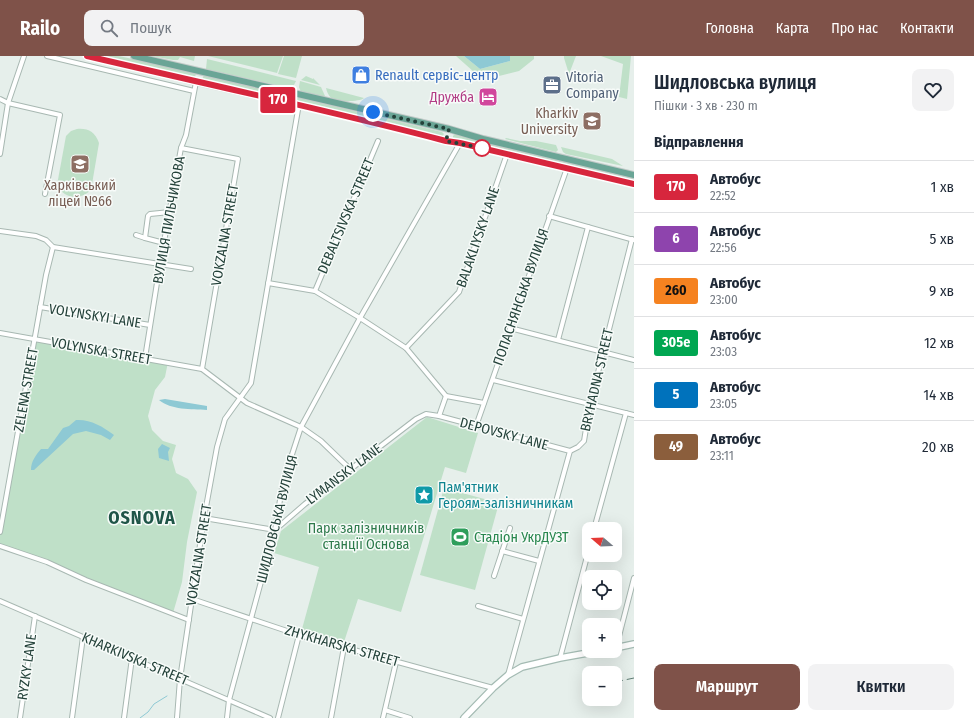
<!DOCTYPE html>
<html lang="uk">
<meta charset="utf-8">
<style>
:root{--surface:#fff;--page:#f2f2f3;--text:#1f2937;--muted:#747a83;--line:#e0e1e3;--accent:#7f5249}
body{margin:0;font-family:"Fira Sans Condensed",sans-serif;background:var(--page);color:var(--text);height:100vh;display:flex;flex-direction:column;font-size:15px;white-space:nowrap}
*{box-sizing:border-box;margin:0}
p{font-size:13px;color:var(--muted)}
.icon{flex:none;width:22px;height:22px;fill:none;stroke:currentColor;stroke-width:2;stroke-linecap:round;stroke-linejoin:round}
.map{position:relative;flex:1;overflow:hidden}
.drawer{display:flex;flex-direction:column;background:var(--surface);width:340px}
.drawer>*{flex:none}
.badge{padding:0 8px;border-radius:3px;font-size:14px;line-height:26px}
.needle{width:26px;rotate:289deg}
.buttons{position:absolute;left:582px;top:466px;display:grid;gap:8px}
.buttons a{display:grid;place-items:center;width:40px;height:40px;border-radius:8px;background:var(--surface);box-shadow:0 4px 16px #0002;font-size:20px}
.you{position:absolute;width:20px;height:20px;margin:-10px;border:3px solid #fff;border-radius:50%;background:#1a73e8;box-shadow:0 0 0 6px #1a73e833}
.map>.badge{position:absolute;translate:-50% -50%;box-shadow:0 0 0 2px #fff}
h2{padding:0 20px;font-size:15px;line-height:36px}
.round{display:grid;place-items:center;flex:none;width:42px;height:42px;border-radius:8px;background:var(--page)}
.summary{display:flex;align-items:center;justify-content:space-between;height:68px;padding:0 20px}
h1{font-size:19px;font-weight:600;line-height:30px}
.primary-button{display:flex;gap:8px;margin-top:auto;padding:8px 20px}
.primary-button a{flex:1;height:46px;border-radius:8px;background:var(--accent);color:#fff;font-size:16px;font-weight:600;line-height:46px;text-align:center}
.primary-button a+a{background:var(--page);color:var(--text)}
ul{padding:0;list-style:none}
li{display:flex;align-items:center;gap:12px;height:52px;padding:0 20px;border-top:1px solid var(--line)}
li div{flex:1}
li b{display:block;font-size:15px}
li em{font-style:normal}
li .badge{min-width:44px;font-weight:700;text-align:center}
header{display:flex;align-items:center;gap:24px;box-sizing:border-box;height:56px;padding:0 20px;background:var(--accent);color:#fff}
header strong{font-size:19px}
nav{display:flex;gap:22px;margin-inline-start:auto;font-size:14px}
.search{width:280px;height:36px;background:var(--page);display:flex;align-items:center;gap:10px;box-sizing:border-box;padding:0 14px;border-radius:8px;color:var(--muted);font-size:15px}
main{display:flex;flex:1;min-height:0}
.map>svg:first-child{display:block}
.green{fill:#bfe0c8}
.water{fill:#8ec9d4}
.lines{fill:none;stroke-linecap:round;stroke-linejoin:round}
.stream{stroke:#8ec9d4;stroke-width:1}
.street-casing{stroke:#a8b8b2;stroke-width:6}
.secondary-casing{stroke:#a4bbb3;stroke-width:8}
.primary-casing{stroke:#c2cac8;stroke-width:8}
.street{stroke:#fff;stroke-width:4}
.secondary{stroke:#fff;stroke-width:5.5}
.primary{stroke:#6aa596;stroke-width:6}
.rail{stroke:#5f7d75;stroke-width:1;stroke-dasharray:8 4;stroke-linecap:butt}
.line-casing{stroke:#fff;stroke-width:9}
.line{stroke:#d7263d;stroke-width:6}
.walk{stroke:#24423a;stroke-width:4;stroke-dasharray:0 7.2}
.stop-dot{fill:#fff;stroke:#d7263d;stroke-width:2}
.labels{text-anchor:middle;dominant-baseline:central;stroke-width:3;stroke-linejoin:round;paint-order:stroke}
.shop-label{font-size:14px;fill:#366cbe;stroke:#f7fbf9;text-anchor:start}
.service-label{font-size:14px;fill:#4e5e75;stroke:#f7fbf9;text-anchor:start}
.hotel-label{font-size:14px;fill:#b23c85;stroke:#f7fbf9;text-anchor:end}
.education-label{font-size:14px;fill:#785e54;stroke:#f7fbf9;text-anchor:end}
.street-label{font-size:14px;fill:#24423a;stroke:#f7fbf9}
.culture-label{font-size:14px;fill:#0d838f;stroke:#f7fbf9;text-anchor:start}
.park-label{font-size:14px;fill:#2d7a4b;stroke:#f7fbf9}
.leisure-label{font-size:14px;fill:#27864d;stroke:#f7fbf9;text-anchor:start}
.district-label{font-size:18px;font-weight:bold;letter-spacing:1px;fill:#1f5548;stroke:#f7fbf9}
</style>
<header>
<strong>Railo</strong>
<div class="search"><svg class="icon" aria-label="search" viewBox="0 0 24 24"><circle cx="10" cy="10" r="6"/><path d="M15 15l6 6"/></svg>Пошук</div>
<nav><a>Головна</a><a>Карта</a><a>Про нас</a><a>Контакти</a></nav>
</header>
<main>
<div class="map">
<svg width="634" height="662" viewBox="0 0 634 662">
<rect width="100%" height="100%" fill="#e6efeb"/>
<g class="green">
<path d="M104 0H119L196 17 195 22Z"/>
<path d="M152 0H195L194 5 180 1 178 4H173Z"/>
<path d="M208 0H283L277 17Z"/>
<path d="M284 0H302L296 22 278 18Z"/>
<path d="M456 0H464L480 13 510 5V0H534V3L519 15 499 20 474 16Z"/>
<path d="M564 0H576L569 18 564 2Z"/>
<path d="M601 0H631L627 43 619 41 623 8Z"/>
<path d="M207 3 296 25 293 31 289 32 206 13Z"/>
<path d="M204 19 442 76 444 78 442 81 202 24Z"/>
<path d="M306 20 313 23V22L320 29 301 24Z"/>
<path d="M300 25 321 31 325 40 324 41 301 36 299 31Z"/>
<path d="M326 32 364 42C360 46 338 46 333 43 329 41 327 36 326 32Z"/>
<path d="M77 73C88 72 95 76 99 87L91 134C80 145 64 143 57 129L66 80 71 75Z"/>
<path d="M455 78 634 121V126L453 84V80Z"/>
<path d="M506 82 520 85H536L556 89 558 94 556 96 505 83Z"/>
<path d="M561 91 612 103 623 110 566 98 563 96Z"/>
<path d="M35 283 168 306 165 321 155 334 148 360 152 374 163 385 176 389 172 403 176 417 188 423 197 436 187 486 182 526 173 557 47 506 0 490V477Z"/>
<path d="M427 361 478 377 466 417 445 411 401 556 358 543 344 586 302 573 319 511 274 497 281 475Z"/>
<path d="M444 432 499 447 475 534 420 519Z"/>
</g>
<g class="water">
<path d="M464 0H510V5L480 13Z"/>
<path d="M165 343 207 350V354C191 353 171 354 159 344Z"/>
<path d="M76 364C90 363 102 370 114 379L110 384 101 379 86 375 73 378 34 414H31C31 405 36 399 41 393H48L63 372 69 370Z"/>
<path d="M162 388 170 392 168 396 169 405 159 402 158 393Z"/>
</g>
<g class="lines">
<path class="stream" d="M140 662 148 656 154 648 167 640"/>
<g class="street-casing">
<g id="street">
<path d="M47 0 194 35"/>
<path d="M0 43 8 47 60 59 45 138"/>
<path d="M181 92 238 103 202 313 247 347 301 371 321 385 350 413"/>
<path d="M0 98 8 47 24 0"/>
<path d="M549 160 634 184"/>
<path d="M0 175 36 180 46 184 53 191 191 213"/>
<path d="M136 179 145 182"/>
<path d="M164 187 145 182 148 160 150 158 170 156"/>
<path d="M268 227 315 235 360 262 406 292 446 340 484 347"/>
<path d="M315 235 378 85"/>
<path d="M40 251 150 269"/>
<path d="M510 272 634 304"/>
<path d="M0 277 202 313"/>
<path d="M558 284 588 171"/>
<path d="M406 292 459 236 507 98"/>
<path d="M145 302 160 208 181 92 186 79 196 26"/>
<path d="M493 324 634 359"/>
<path d="M439 360 570 395"/>
<path d="M476 370 567 112"/>
<path d="M204 462 275 474 305 448 416 363 426 358 439 360 446 340"/>
<path d="M594 473 626 357"/>
<path d="M0 476 46 219 53 191"/>
<path d="M0 490 47 506 86 524 189 564"/>
<path d="M502 495 539 505"/>
<path d="M494 520 510 472"/>
<path d="M192 543 299 579 493 632"/>
<path d="M0 545 270 662"/>
<path d="M478 550 523 563"/>
<path d="M616 592 634 522"/>
<path d="M560 602 589 493"/>
<path d="M508 619 570 395 578 391 584 385 590 348 632 183"/>
<path d="M385 654 410 662"/>
<path d="M20 662 35 560"/>
<path d="M72 662 83 581"/>
<path d="M124 662 132 602"/>
<path d="M177 662 180 623 204 462 217 391 225 363 251 327 299 48"/>
<path d="M227 662 229 644 275 474 283 426 301 371 360 262 460 87"/>
<path d="M278 662 299 579"/>
<path d="M331 662 344 591"/>
<path d="M383 662 396 606"/>
</g>
</g>
<g class="secondary-casing">
<g id="secondary">
<path d="M615 592 634 588"/>
<path d="M464 662 493 632 508 619 522 611 560 602 599 595"/>
</g>
</g>
<g class="primary-casing">
<g id="primary">
<path d="M87 0C206 29 327 54 446 85L460 87 634 128"/>
<path d="M134 0 449 73 483 83 634 119"/>
</g>
</g>
<use href="#street" class="street"/>
<use href="#secondary" class="secondary"/>
<use href="#primary" class="primary"/>
<path class="rail" d="M615 626 634 622"/>
</g>
<g class="lines">
<g class="line-casing">
<path id="line" d="M87 0C206 28 327 54 446 85L460 87 634 128"/>
</g>
<use href="#line" class="line"/>
<path class="walk" d="M373 56 449 73 446 85 482 92"/>
</g>
<defs>
<g id="shop-square" transform="scale(1)"><rect x="-9" y="-9" width="18" height="18" rx="4" fill="#3f7fe0" stroke="#f7fbf9"/><path d="M-5-2.5h2.3a2.7 3.5 0 0 1 5.4 0H5L5.5 6h-11ZM-1.5-2.5h3a1.5 2.3 0 0 0-3 0Z" fill="#fff"/></g>
<g id="office-square" transform="scale(1)"><rect x="-9" y="-9" width="18" height="18" rx="4" fill="#5c6f8a" stroke="#f7fbf9"/><path d="M-6-3h4V-5.5h4V-3h4V5H-6ZM-1-4.5V-3h2v-1.5ZM-6 0V1H6V0Z" fill="#fff"/></g>
<g id="hotel-square" transform="scale(1)"><rect x="-9" y="-9" width="18" height="18" rx="4" fill="#d1479c" stroke="#f7fbf9"/><path d="M-6-4.5h1.5V1H6V5H4.5V3h-9V5H-6ZM-4 0a1.8 1.8 0 1 1 3.6 0ZM.5 0V-2.5h3Q6-2.5 6 0Z" fill="#fff"/></g>
<g id="university-square" transform="scale(1)"><rect x="-9" y="-9" width="18" height="18" rx="4" fill="#8d6e63" stroke="#f7fbf9"/><path d="M0-5L7-2L0 1L-7-2ZM-4 1L0 2.5L4 1V4Q0 6-4 4Z" fill="#fff"/></g>
<g id="school-square" transform="scale(1)"><rect x="-9" y="-9" width="18" height="18" rx="4" fill="#8d6e63" stroke="#f7fbf9"/><path d="M0-5L7-2L0 1L-7-2ZM-4 1L0 2.5L4 1V4Q0 6-4 4Z" fill="#fff"/></g>
<g id="sight-square" transform="scale(1)"><rect x="-9" y="-9" width="18" height="18" rx="4" fill="#0f9aa8" stroke="#f7fbf9"/><path d="M0-6L1.8-2.2L6-1.7L2.9 1.2L3.7 5.4L0 3.3L-3.7 5.4L-2.9 1.2L-6-1.7L-1.8-2.2Z" fill="#fff"/></g>
<g id="stadium-square" transform="scale(1)"><rect x="-9" y="-9" width="18" height="18" rx="4" fill="#2e9e5b" stroke="#f7fbf9"/><path d="M0-5a6.5 5 0 1 0 0 10a6.5 5 0 1 0 0-10ZM-3.5-1.8h7v3.6h-7Z" fill="#fff"/></g>
</defs>
<g fill-rule="evenodd">
<use href="#shop-square" x="361" y="19"/>
<use href="#office-square" x="552" y="29"/>
<use href="#hotel-square" x="488" y="41"/>
<use href="#university-square" x="592" y="65"/>
<use href="#school-square" x="80" y="108"/>
<use href="#sight-square" x="424" y="439"/>
<use href="#stadium-square" x="460" y="481"/>
</g>
<circle class="stop-dot" cx="482" cy="92" r="8"/>
<g class="labels">
<g class="shop-label">
<text x="375" y="19">Renault сервіс-центр</text>
</g>
<g class="service-label">
<text x="566" y="21">Vitoria<tspan x="566" dy="16">Company</tspan></text>
</g>
<g class="hotel-label">
<text x="474" y="41">Дружба</text>
</g>
<g class="education-label">
<text x="578" y="57">Kharkiv<tspan x="578" dy="16">University</tspan></text>
<text x="80" y="129" text-anchor="middle">Харківський<tspan x="80" dy="16">ліцей №66</tspan></text>
</g>
<g class="street-label">
<text transform="translate(346 160) rotate(-67)">DEBALTSIVSKA STREET</text>
<text transform="translate(169 164) rotate(-80)">ВУЛИЦЯ ПИЛЬЧИКОВА</text>
<text transform="translate(225 179) rotate(-80)">VOKZALNA STREET</text>
<text transform="translate(478 181) rotate(-71)">BALAKLIYSKY LANE</text>
<text transform="translate(521 241) rotate(-71)">ПОПАСНЯНСЬКА ВУЛИЦЯ</text>
<text transform="translate(95 260) rotate(9)">VOLYNSKYI LANE</text>
<text transform="translate(101 295) rotate(10)">VOLYNSKA STREET</text>
<text transform="translate(597 324) rotate(-77)">BRYHADNA STREET</text>
<text transform="translate(26 334) rotate(-80)">ZELENA STREET</text>
<text transform="translate(504 378) rotate(15)">DEPOVSKY LANE</text>
<text transform="translate(344 418) rotate(-37)">LYMANSKY LANE</text>
<text transform="translate(277 463) rotate(-76)">ШИДЛОВСЬКА ВУЛИЦЯ</text>
<text transform="translate(199 499) rotate(-81)">VOKZALNA STREET</text>
<text transform="translate(342 590) rotate(16)">ZHYKHARSKA STREET</text>
<text transform="translate(135 603) rotate(23)">KHARKIVSKA STREET</text>
<text transform="translate(27 611) rotate(-82)">RYZKY LANE</text>
</g>
<g class="culture-label">
<text x="438" y="431">Пам'ятник<tspan x="438" dy="16">Героям-залізничникам</tspan></text>
</g>
<g class="park-label">
<text x="366" y="472">Парк залізничників<tspan x="366" dy="16">станції Основа</tspan></text>
</g>
<g class="leisure-label">
<text x="474" y="481">Стадіон УкрДУЗТ</text>
</g>
<g class="district-label">
<text x="142" y="462">OSNOVA</text>
</g>
</g>
</svg>
<div class="buttons">
<a><svg class="needle" viewBox="-14 -14 28 28"><path d="M0-13l5 13h-10z" fill="#e53935"/><path d="M0 13l5-13h-10z" fill="#747a83"/></svg></a>
<a><svg class="icon" aria-label="locate" viewBox="0 0 24 24"><circle cx="12" cy="12" r="6"/><path d="M12 2v4M12 18v4M2 12h4M18 12h4"/></svg></a>
<a>+</a>
<a>−</a>
</div>
<div class="you" style="left:373px;top:56px"></div>
<b class="badge" style="left:278px;top:44px;background:#d7263d;color:#fff">170</b>
</div>
<section class="drawer">
<div class="summary"><div><h1>Шидловська вулиця</h1><p>Пішки · 3 хв · 230 m</p></div><a class="round"><svg class="icon" aria-label="heart" viewBox="0 0 24 24"><path d="M12 20l-8-8c-3-5 5-10 8-4 3-6 11-1 8 4z"/></svg></a></div>
<h2>Відправлення</h2>
<ul>
<li><span class="badge" style="background:#d7263d;color:#fff">170</span><div><b>Автобус</b><p>22:52</p></div><em>1 хв</em></li>
<li><span class="badge" style="background:#8e44ad;color:#fff">6</span><div><b>Автобус</b><p>22:56</p></div><em>5 хв</em></li>
<li><span class="badge" style="background:#f58220;color:#111">260</span><div><b>Автобус</b><p>23:00</p></div><em>9 хв</em></li>
<li><span class="badge" style="background:#00a651;color:#fff">305e</span><div><b>Автобус</b><p>23:03</p></div><em>12 хв</em></li>
<li><span class="badge" style="background:#0072bc;color:#fff">5</span><div><b>Автобус</b><p>23:05</p></div><em>14 хв</em></li>
<li><span class="badge" style="background:#8b5e3c;color:#fff">49</span><div><b>Автобус</b><p>23:11</p></div><em>20 хв</em></li>
</ul>
<div class="primary-button"><a>Маршрут</a><a>Квитки</a></div>
</section>
</main>
